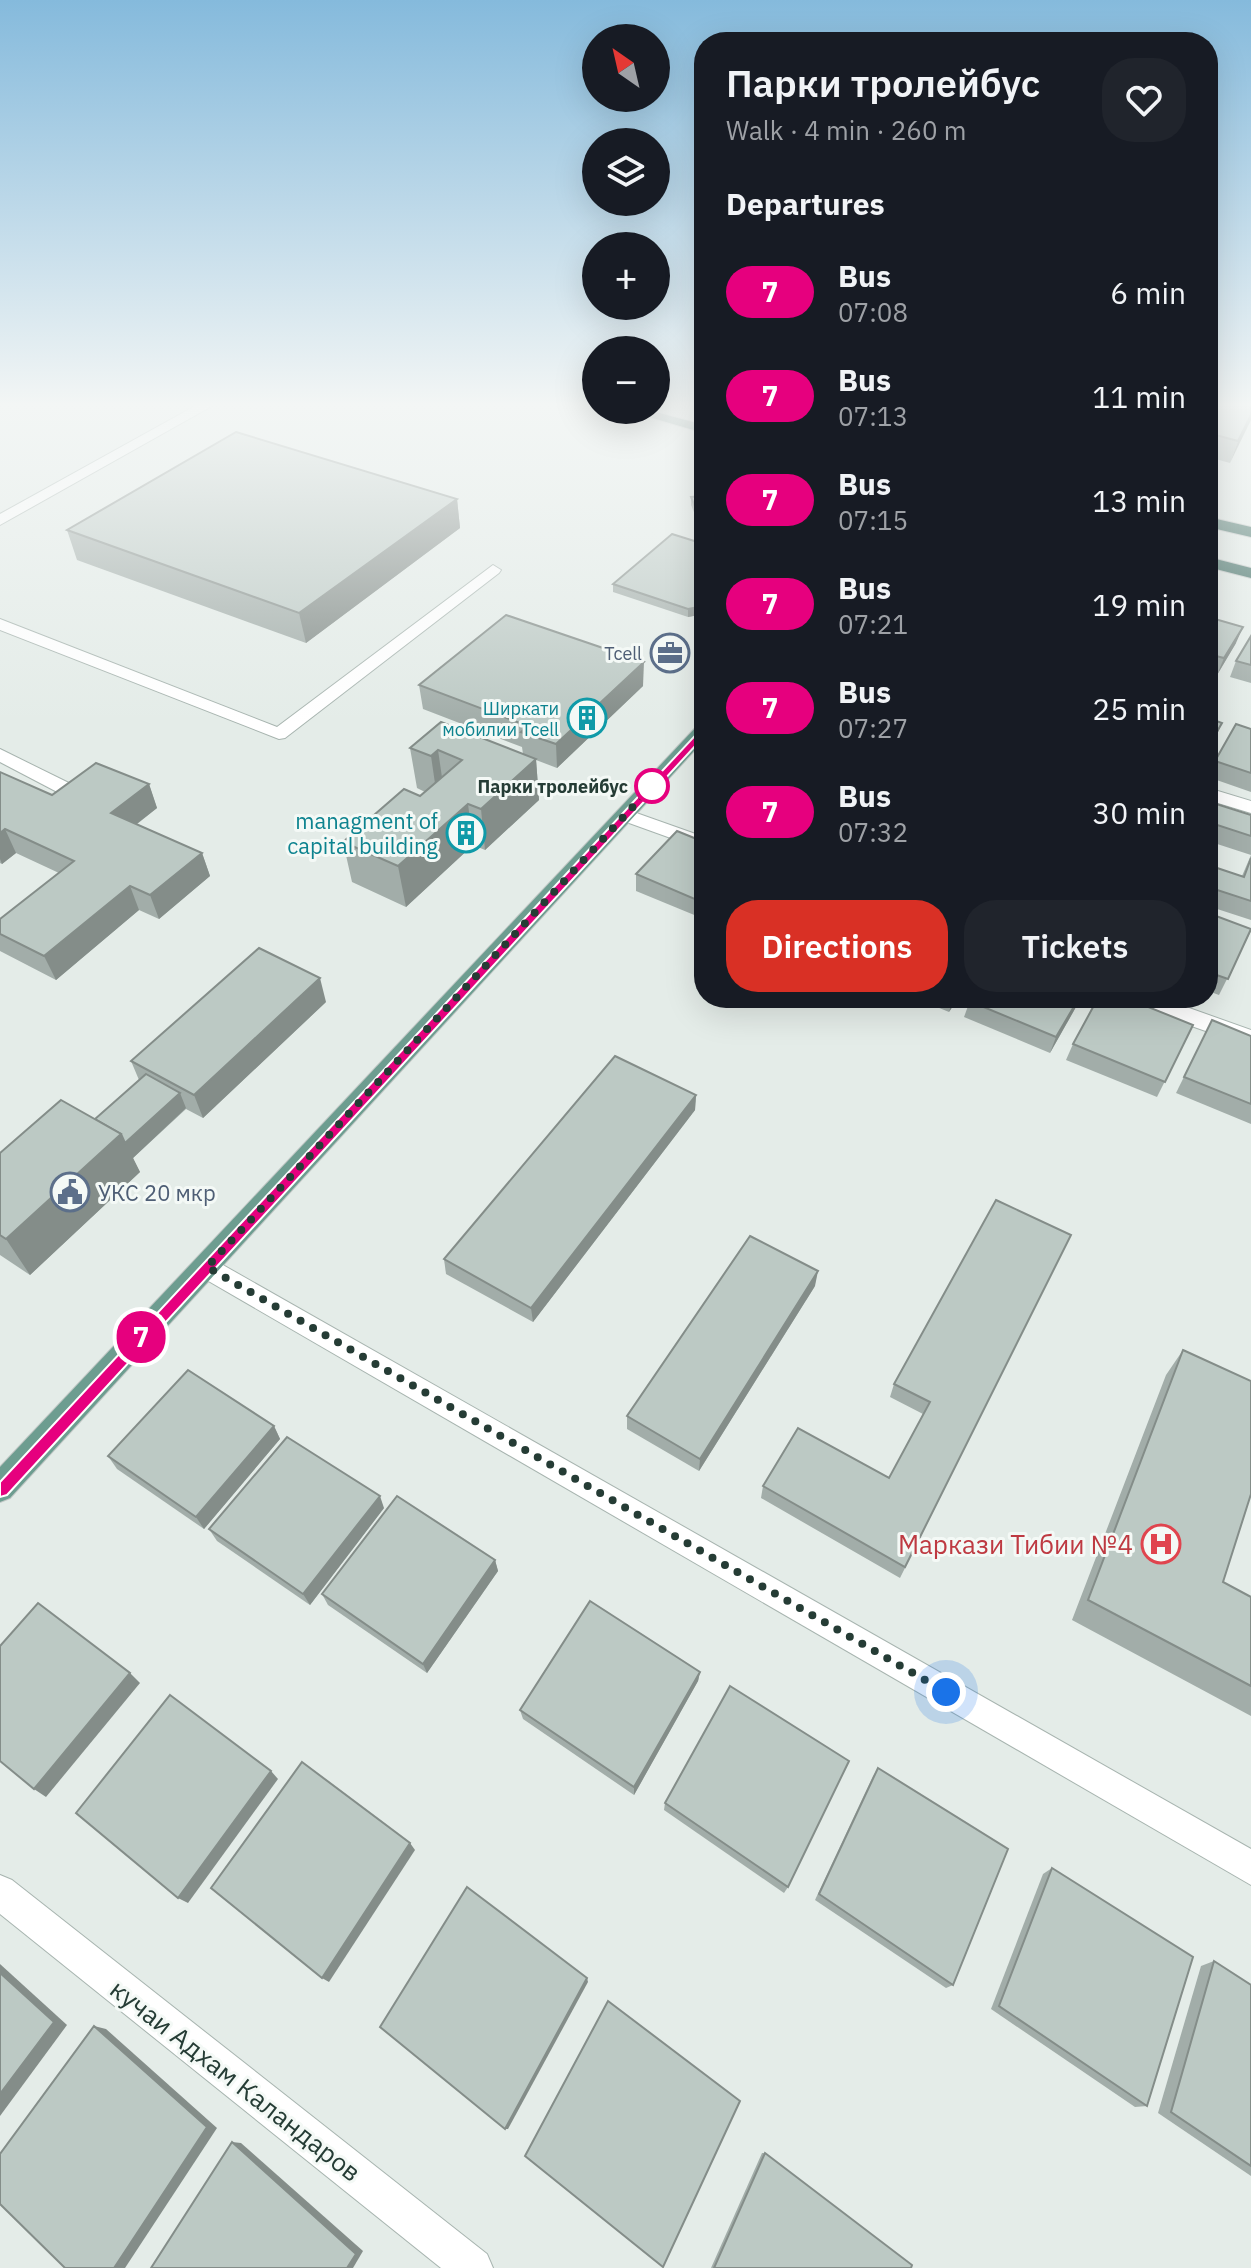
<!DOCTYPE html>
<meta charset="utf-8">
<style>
:root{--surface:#171b24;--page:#20242c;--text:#f1f3f6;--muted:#9ea1a6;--accent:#d93025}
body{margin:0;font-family:"IBM Plex Sans",sans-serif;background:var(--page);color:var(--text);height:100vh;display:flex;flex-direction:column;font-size:30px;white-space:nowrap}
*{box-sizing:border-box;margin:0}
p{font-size:26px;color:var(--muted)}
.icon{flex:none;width:44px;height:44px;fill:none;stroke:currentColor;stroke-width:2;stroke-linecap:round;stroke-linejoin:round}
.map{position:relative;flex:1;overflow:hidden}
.panel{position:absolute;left:694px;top:32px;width:524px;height:976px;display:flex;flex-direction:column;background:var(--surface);border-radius:32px;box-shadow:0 8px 32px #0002}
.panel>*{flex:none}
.badge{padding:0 16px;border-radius:26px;font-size:28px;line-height:52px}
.needle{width:52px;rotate:326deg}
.controls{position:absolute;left:582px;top:24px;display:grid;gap:16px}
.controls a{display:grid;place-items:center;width:88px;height:88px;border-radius:50%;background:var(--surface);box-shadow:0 8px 32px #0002;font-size:40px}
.you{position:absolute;width:40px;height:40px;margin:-20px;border:6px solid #fff;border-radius:50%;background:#1a73e8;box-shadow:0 0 0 12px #1a73e833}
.map>.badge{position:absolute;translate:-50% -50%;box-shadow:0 0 0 4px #fff}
h2{padding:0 32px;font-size:30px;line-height:72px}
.round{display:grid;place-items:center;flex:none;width:84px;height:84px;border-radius:32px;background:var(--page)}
.overview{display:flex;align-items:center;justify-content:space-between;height:136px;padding:0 32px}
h1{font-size:38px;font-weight:600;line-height:60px}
.button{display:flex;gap:16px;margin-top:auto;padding:16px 32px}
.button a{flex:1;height:92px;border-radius:32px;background:var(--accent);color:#fff;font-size:32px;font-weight:600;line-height:92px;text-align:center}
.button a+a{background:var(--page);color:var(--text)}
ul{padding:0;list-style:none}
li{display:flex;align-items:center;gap:24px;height:104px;padding:0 32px}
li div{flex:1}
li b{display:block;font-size:30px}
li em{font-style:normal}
li .badge{min-width:88px;font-weight:700;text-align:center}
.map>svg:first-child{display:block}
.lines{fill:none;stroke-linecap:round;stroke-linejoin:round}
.minor-casing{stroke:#a7b4af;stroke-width:2}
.major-casing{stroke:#c2c8c6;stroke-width:2}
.highway-casing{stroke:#c2c8c6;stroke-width:2}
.minor{fill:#fff;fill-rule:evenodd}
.major{fill:#6d9d90;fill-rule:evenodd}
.highway{fill:#34655a;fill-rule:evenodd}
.wall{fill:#a2ada9}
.shaded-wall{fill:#848d89}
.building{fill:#bcc9c4;stroke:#848d89;stroke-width:2}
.line{fill:#e6007e;stroke:#fff;stroke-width:2}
.walk{stroke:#253c35;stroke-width:8;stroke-dasharray:0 14.4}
.stop-dot{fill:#fff;stroke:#e6007e;stroke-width:4}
.labels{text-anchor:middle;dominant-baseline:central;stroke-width:6;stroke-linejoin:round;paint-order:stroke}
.far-service-label{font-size:18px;fill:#4e5e75;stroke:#f4f9f6;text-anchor:end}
.far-culture-label{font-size:18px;fill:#0d838f;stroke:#f4f9f6;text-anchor:end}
.far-stop-label{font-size:18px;font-weight:bold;fill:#253c35;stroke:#f4f9f6;text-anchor:end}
.culture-label{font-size:22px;fill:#0d838f;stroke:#f4f9f6;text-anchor:end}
.service-label{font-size:22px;fill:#4e5e75;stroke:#f4f9f6;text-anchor:start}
.near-health-label{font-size:26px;fill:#be3a42;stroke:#f4f9f6;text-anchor:end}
.near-street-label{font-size:26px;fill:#253c35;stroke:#f4f9f6}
</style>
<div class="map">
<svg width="1251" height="2268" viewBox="0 0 1251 2268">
<rect width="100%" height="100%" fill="#e4ece8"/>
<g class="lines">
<g class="minor-casing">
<g id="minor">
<path d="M195 406H212L0 525V514Z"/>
<path d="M493 565 501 570 499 573 285 738 279 739 0 630V619L277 727Z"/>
<path d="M0 749 77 787 80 791 77 795H63L0 762Z"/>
<path d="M1208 788 1251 801V813L1208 800Z"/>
<path d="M625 809 704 837V850L618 819 615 815Z"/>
<path d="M1126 998H1161L1251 1030V1047L1129 1004Z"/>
<path d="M207 1256 1251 1849V1885L198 1275 194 1267 198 1259Z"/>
<path d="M0 1875 12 1880 487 2254 493 2268H441L0 1914Z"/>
</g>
</g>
<g class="major-casing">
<path id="major" d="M704 724V740L10 1498 0 1502V1467L698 725Z"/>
</g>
<g class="highway-casing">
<g id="highway">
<path d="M625 410H648L704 425V433Z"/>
<path d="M1208 517 1251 527V537L1208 527Z"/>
<path d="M1208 557 1251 568V578L1208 567Z"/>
</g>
</g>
<use href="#minor" class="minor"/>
<use href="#major" class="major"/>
<use href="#highway" class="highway"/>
</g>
<g class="wall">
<path d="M1208 406H1251L1230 463 1208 457Z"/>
<path d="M704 496V522H698L691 505V497Z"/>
<path d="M457 499 460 528 306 643 77 560 67 530Z"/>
<path d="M704 544V614L688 617 613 592V584Z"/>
<path d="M1208 617 1236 643 1217 675 1208 672Z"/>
<path d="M1251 636V683L1230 677 1236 661Z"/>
<path d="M419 685 643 686 557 768 536 760 539 800 485 850 473 845 406 907 352 882 343 842 420 796 425 792 417 788 410 748 523 754 522 747 423 709Z"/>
<path d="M1251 729V792L1208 777 1215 761Z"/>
<path d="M0 772 52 795 149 784 157 808 137 824 202 853 210 876 159 919 139 910 56 980 0 951V919L59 873 16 853 2 864 0 863Z"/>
<path d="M1208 806 1251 815V920L1208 906V865L1242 876 1251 855 1208 841Z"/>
<path d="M704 842V919L636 891V874Z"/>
<path d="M1208 913 1251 931 1219 995 1208 991Z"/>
<path d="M915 998H958L949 1012Z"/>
<path d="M971 998H1081L1050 1053 964 1017Z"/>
<path d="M326 1002 203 1118 186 1109 133 1158 140 1172 30 1275 0 1255V1153L95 1119 139 1080 131 1061Z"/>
<path d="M1212 1020 1251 1036V1124L1176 1093Z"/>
<path d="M1193 1025 1157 1097 1066 1060 1073 1044Z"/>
<path d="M696 1095 695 1110 533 1322 446 1274 444 1259Z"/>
<path d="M1071 1235 900 1578 761 1498 763 1486 889 1478 923 1414 890 1397 894 1384Z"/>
<path d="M815 1286 699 1471 627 1429V1416Z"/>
<path d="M1183 1350 1223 1582 1251 1597V1716L1072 1620 1166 1375Z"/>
<path d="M274 1426 280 1439 204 1529 117 1469 108 1456Z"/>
<path d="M384 1508 310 1605 217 1541 209 1529Z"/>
<path d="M495 1560 498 1571 427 1673 328 1605 322 1594Z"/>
<path d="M700 1672 698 1681 634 1795 523 1719 520 1710Z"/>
<path d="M878 1768 953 1985 946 1988 815 1900 873 1776Z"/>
<path d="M665 1803 788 1887 784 1893 664 1810Z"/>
<path d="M1052 1868 1147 2106 1135 2107 991 2009 1043 1874Z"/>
<path d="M1214 1961 1251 1985V2176L1158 2113 1201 1966Z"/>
<path d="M762 2153H765L911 2268H711Z"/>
</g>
<g class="shaded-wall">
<path d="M1251 415V420L1230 463 1238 441Z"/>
<path d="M457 499 460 528 306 643 299 613Z"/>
<path d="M704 606V614L688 617V609Z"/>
<path d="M1243 627 1236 643 1217 675 1224 658Z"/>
<path d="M644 662 643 686 557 768 556 744Z"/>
<path d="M1222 723 1215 739 1208 752V747Z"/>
<path d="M438 750 444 791 437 797 431 756Z"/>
<path d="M536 759 539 800 485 850 481 809Z"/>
<path d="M149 784 157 808 120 837 111 813Z"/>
<path d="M468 804 473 845 406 907 398 866Z"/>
<path d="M5 829 16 853 2 864 0 859V833Z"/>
<path d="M202 853 210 876 159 919 150 895Z"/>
<path d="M130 886 139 910 56 980 44 956Z"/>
<path d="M320 978 326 1002 203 1118 194 1095Z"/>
<path d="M953 998H958L949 1012Z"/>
<path d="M1079 998H1081L1050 1053 1056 1037Z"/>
<path d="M180 1093 186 1108 133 1158 140 1172 30 1275 6 1239 121 1134Z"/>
<path d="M696 1095 695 1110 533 1322 531 1308Z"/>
<path d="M818 1271 815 1286 699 1471 700 1459Z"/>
<path d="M274 1426 280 1439 204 1529 196 1517Z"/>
<path d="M380 1496 384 1508 310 1605 303 1594Z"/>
<path d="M495 1560 498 1571 427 1673 423 1664Z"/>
<path d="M700 1672 698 1681 634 1795V1787Z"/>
<path d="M130 1673 140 1683 46 1797 34 1789Z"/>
<path d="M271 1771 278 1779 188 1903 178 1898Z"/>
<path d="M410 1843 415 1850 329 1982 322 1978Z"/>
<path d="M0 1964 67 2025 0 2116Z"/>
<path d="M587 1978 588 1982 508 2129H505Z"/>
<path d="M94 2026 106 2029 217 2128 125 2268H114Z"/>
<path d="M232 2142 241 2143 363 2251 353 2268H347Z"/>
</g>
<g class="building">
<path d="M1214 406H1251V415L1238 441 1208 433V417Z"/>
<path d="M236 432 457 499 299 613 67 530Z"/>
<path d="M704 496V514H698L691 497Z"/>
<path d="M672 534 704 544V606L688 609 613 584Z"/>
<path d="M506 615 644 662 556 744 521 732 528 726 419 685Z"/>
<path d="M1208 617 1243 627 1224 658 1208 654Z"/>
<path d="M1251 636V665L1236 661Z"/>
<path d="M1208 718 1222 723 1208 747Z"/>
<path d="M441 722 536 759 481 809 468 804 398 866 343 842 404 789 420 796 462 760 438 750 431 756 410 748Z"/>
<path d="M1236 724 1251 729V773L1215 761Z"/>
<path d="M96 763 149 784 111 813 202 853 150 895 130 886 44 956 0 934V919L74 861 5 829 0 833V772L52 795Z"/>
<path d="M1210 802 1251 815V836L1208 822V806Z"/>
<path d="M677 831 704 842V903L636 874Z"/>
<path d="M1251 858V901L1208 887V865L1244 877Z"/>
<path d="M1208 913 1251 929 1228 979 1208 972Z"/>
<path d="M259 948 320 978 194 1095 131 1061Z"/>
<path d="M971 998H1079L1056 1037 969 1001Z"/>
<path d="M1098 998H1126L1193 1025 1165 1082 1073 1044Z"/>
<path d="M1212 1020 1251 1036V1104L1184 1077Z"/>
<path d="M615 1056 696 1095 531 1308 444 1259Z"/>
<path d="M146 1074 180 1093 125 1143 121 1134 95 1119Z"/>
<path d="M61 1100 121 1134 6 1239 0 1235V1153Z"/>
<path d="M996 1200 1071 1235 905 1567 763 1486 798 1428 889 1478 930 1402 894 1384Z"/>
<path d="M750 1236 818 1271 700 1459 627 1416Z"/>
<path d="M1183 1350 1251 1381V1494L1223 1582 1251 1597V1686L1088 1600Z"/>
<path d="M188 1370 274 1426 196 1517 108 1456Z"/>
<path d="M287 1437 380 1496 303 1594 209 1529Z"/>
<path d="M397 1496 495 1560 423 1664 322 1594Z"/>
<path d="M590 1601 700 1672 634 1787 520 1710Z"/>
<path d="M38 1603 130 1673 34 1789 0 1761V1646Z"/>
<path d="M730 1686 849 1761 788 1887 665 1803Z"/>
<path d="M170 1695 271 1771 178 1898 76 1813Z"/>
<path d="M302 1762 410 1843 322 1978 211 1888Z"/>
<path d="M878 1768 1008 1849 953 1985 819 1894Z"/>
<path d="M1052 1868 1193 1957 1147 2106 999 2006Z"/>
<path d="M467 1887 587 1978 505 2129 380 2027Z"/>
<path d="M1214 1961 1251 1985V2166L1171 2112Z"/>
<path d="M0 1973 54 2022 0 2094Z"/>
<path d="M608 2001 740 2101 663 2267 525 2156Z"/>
<path d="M94 2026 207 2127 114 2268H65L0 2204V2154Z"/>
<path d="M232 2142 356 2254 347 2268H151Z"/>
<path d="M765 2153 912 2265 911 2268H714Z"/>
</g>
<linearGradient id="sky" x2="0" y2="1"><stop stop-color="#85badc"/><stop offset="0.56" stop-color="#f3f6f5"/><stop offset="1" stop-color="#f3f6f5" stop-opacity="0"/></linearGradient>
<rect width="1251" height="723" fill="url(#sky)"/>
<path class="line" d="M704 726 708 727V732L7 1495 0 1497V1482Z"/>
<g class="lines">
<path class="walk" d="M652 786 207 1267 946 1692"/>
</g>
<defs>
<g id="office-ring" transform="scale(2)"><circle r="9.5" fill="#f4f9f6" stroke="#5c6f8a" stroke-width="1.5"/><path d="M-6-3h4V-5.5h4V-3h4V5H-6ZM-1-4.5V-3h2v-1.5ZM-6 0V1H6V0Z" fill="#5c6f8a"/></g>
<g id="building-ring" transform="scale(2)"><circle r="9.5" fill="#f4f9f6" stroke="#0f9aa8" stroke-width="1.5"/><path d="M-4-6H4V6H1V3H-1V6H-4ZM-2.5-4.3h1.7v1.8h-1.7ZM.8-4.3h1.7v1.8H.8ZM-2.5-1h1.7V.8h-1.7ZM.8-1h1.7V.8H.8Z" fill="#0f9aa8"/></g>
<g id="civic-ring" transform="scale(2)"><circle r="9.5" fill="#f4f9f6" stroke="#5c6f8a" stroke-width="1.5"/><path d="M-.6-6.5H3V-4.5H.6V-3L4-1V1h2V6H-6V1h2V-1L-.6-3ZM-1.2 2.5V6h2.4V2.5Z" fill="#5c6f8a"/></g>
<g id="hospital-ring" transform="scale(2)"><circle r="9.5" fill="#f4f9f6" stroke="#e0444e" stroke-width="1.5"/><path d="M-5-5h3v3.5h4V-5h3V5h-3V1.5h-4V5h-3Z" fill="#e0444e"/></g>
</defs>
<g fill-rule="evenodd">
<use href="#office-ring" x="670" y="653"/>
<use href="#building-ring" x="587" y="718"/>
<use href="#building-ring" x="466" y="833"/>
<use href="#civic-ring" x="70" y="1192"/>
<use href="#hospital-ring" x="1161" y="1544"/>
</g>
<circle class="stop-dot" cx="652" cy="786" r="16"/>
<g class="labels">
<g class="far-service-label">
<text x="642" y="653">Tcell</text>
</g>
<g class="far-culture-label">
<text x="559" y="708">Ширкати<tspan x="559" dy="21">мобилии Tcell</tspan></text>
</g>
<g class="far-stop-label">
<text x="628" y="786">Парки тролейбус</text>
</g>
<g class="culture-label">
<text x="438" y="820">managment of<tspan x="438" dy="25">capital building</tspan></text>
</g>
<g class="service-label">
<text x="98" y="1192">УКС 20 мкр</text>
</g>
<g class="near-health-label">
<text x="1133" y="1544">Маркази Тибии №4</text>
</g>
<g class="near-street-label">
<text transform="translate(236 2080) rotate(38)">кучаи Адхам Каландаров</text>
</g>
</g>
</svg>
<div class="controls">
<a><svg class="needle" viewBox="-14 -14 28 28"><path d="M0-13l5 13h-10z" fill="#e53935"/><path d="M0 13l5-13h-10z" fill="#9ea1a6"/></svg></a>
<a><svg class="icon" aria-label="layers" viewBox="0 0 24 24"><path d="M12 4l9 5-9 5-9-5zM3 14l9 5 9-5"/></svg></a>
<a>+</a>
<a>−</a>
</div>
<div class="you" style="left:946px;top:1692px"></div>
<b class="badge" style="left:141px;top:1337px;background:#e6007e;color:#fff">7</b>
<section class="panel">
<div class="overview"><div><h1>Парки тролейбус</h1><p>Walk · 4 min · 260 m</p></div><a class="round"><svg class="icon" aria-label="heart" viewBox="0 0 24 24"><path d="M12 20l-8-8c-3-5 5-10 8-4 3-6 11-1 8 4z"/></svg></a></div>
<h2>Departures</h2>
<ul>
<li><span class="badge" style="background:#e6007e;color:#fff">7</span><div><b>Bus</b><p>07:08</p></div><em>6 min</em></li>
<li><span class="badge" style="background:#e6007e;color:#fff">7</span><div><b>Bus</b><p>07:13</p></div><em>11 min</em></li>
<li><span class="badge" style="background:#e6007e;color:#fff">7</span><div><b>Bus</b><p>07:15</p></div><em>13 min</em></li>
<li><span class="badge" style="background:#e6007e;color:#fff">7</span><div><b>Bus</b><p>07:21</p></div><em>19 min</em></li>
<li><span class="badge" style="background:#e6007e;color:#fff">7</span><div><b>Bus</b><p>07:27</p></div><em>25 min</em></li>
<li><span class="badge" style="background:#e6007e;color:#fff">7</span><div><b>Bus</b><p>07:32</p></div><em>30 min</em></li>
</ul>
<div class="button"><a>Directions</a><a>Tickets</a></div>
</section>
</div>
